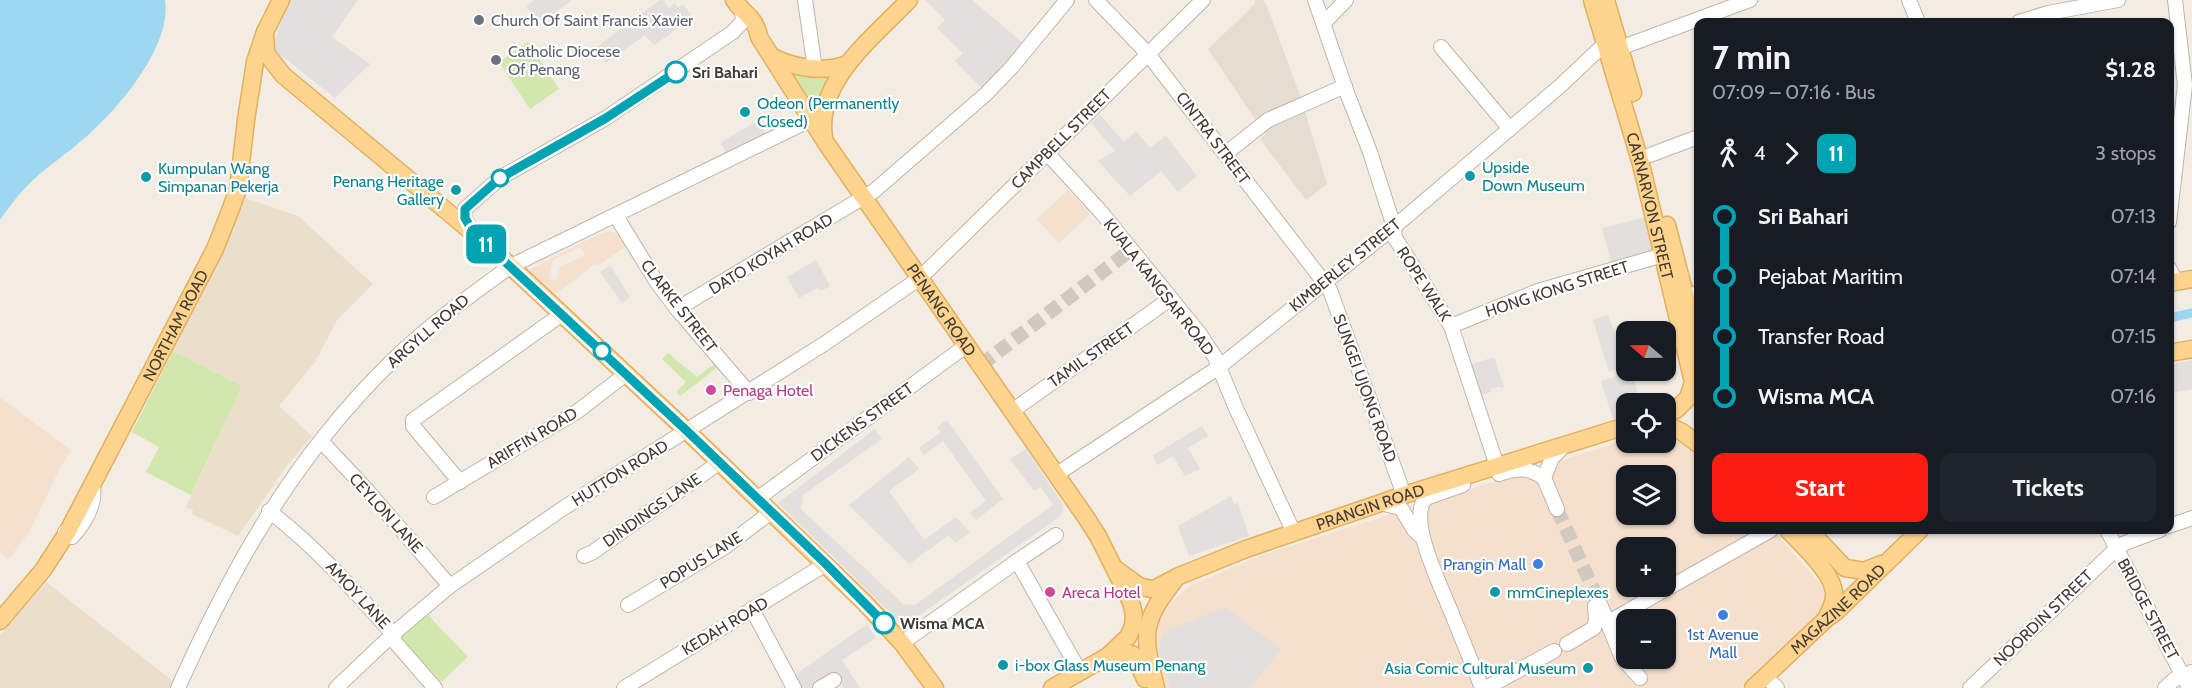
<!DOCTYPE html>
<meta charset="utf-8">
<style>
:root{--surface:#171b24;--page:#20242c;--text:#f1f3f6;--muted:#9ea1a6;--accent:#fc1c10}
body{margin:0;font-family:Cabin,sans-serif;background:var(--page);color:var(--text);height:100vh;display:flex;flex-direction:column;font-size:22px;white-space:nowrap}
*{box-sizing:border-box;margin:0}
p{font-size:20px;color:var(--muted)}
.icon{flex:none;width:33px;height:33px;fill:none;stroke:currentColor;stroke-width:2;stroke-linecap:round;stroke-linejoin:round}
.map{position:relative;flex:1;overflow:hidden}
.drawer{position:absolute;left:1694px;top:18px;width:480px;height:516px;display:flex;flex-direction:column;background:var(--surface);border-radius:12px;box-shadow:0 2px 4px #0004}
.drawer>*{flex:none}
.badge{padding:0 12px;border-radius:9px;font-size:21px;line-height:39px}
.needle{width:39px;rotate:290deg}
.buttons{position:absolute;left:1616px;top:321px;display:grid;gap:12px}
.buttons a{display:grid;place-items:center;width:60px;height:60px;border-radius:12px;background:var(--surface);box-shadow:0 2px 4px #0004;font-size:30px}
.map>.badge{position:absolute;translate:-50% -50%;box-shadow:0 0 0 3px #fff}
.legs{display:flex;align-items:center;gap:9px;height:66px;padding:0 18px;font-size:20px}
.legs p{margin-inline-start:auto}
.summary{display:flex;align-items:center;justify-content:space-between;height:102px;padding:0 18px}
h1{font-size:33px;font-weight:700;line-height:45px}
.cta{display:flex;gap:12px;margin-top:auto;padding:12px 18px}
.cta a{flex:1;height:69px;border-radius:12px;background:var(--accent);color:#fff;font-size:24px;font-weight:700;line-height:69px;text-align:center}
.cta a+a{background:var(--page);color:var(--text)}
ul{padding:0 18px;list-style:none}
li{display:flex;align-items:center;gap:21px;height:60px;font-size:22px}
li i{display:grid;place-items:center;width:9px;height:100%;margin:0 8px;background:currentColor}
li i::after{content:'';width:15px;height:15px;margin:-8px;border:4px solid;border-radius:50%;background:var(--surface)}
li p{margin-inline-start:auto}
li:first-child i{background:linear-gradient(#0000 50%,currentColor 0)}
li:last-child i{background:linear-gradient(currentColor 50%,#0000 0)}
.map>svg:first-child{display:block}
.residential{fill:#e6ddd1}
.commercial{fill:#f5e0cd;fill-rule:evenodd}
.education{fill:#ebdfcc}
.green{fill:#d2e7ab}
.parking{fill:#e2dfdc}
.water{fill:#9dd7f0}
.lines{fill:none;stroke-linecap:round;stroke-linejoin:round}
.canal{stroke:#9dd7f0;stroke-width:9}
.minor-tunnel{stroke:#cfc9c0;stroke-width:14;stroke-dasharray:14 7;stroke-linecap:butt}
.minor-casing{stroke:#c0b5a9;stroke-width:16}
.major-casing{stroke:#e4af5e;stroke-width:19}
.minor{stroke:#fff;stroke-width:14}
.major{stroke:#ffd48f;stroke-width:16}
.line-1-casing{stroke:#fff;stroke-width:14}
.line-1{stroke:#00a3b4;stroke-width:9}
.worship-dot{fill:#6b7280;stroke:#fff;stroke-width:2}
.stop-1-dot{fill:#fff;stroke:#00a3b4;stroke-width:3}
.culture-dot{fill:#0f9aa8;stroke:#fff;stroke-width:2}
.hotel-dot{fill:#d1479c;stroke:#fff;stroke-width:2}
.shop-dot{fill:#3f7fe0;stroke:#fff;stroke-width:2}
.labels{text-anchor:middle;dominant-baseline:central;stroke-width:4.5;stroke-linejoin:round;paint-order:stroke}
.worship-label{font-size:16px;fill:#5b616d;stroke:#fff;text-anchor:start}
.stop-label{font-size:16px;font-weight:bold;fill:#433b33;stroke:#fff;text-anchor:start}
.culture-label{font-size:16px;fill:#0d838f;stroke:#fff;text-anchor:start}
.street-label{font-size:16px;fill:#433b33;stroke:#fff}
.hotel-label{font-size:16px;fill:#b23c85;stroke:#fff;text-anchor:start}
.shop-label{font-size:16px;fill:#366cbe;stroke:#fff;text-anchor:end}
</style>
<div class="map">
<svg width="2192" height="688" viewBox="0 0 2192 688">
<rect width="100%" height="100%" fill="#f2ece3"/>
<path class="residential" d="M1255 0H1263L1267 6 1301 98 1327 184 1306 200 1260 139 1265 134 1208 49 1255 4Z"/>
<g class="commercial">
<path d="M1068 190 1090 214 1059 243 1037 219Z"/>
<path d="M609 231 621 235 627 246 597 266 595 264 554 295 529 270 583 242ZM581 247 585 255 560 267 556 281 549 279 553 260Z"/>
<path d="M0 398 71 450 61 466 29 532 8 560 0 552Z"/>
<path d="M1665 429 1698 452V530H1773L1826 591 1827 599 1824 608 1740 688H1163L1153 659 1154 636 1161 617 1174 600 1191 585 1262 555 1626 440V442H1665ZM1626 476H1665V514H1626ZM1626 548H1665V586H1626ZM1626 620H1665V658H1626Z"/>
</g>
<g class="education">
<path d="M245 198 298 216 373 284 337 320 315 362 279 406 312 436 289 463 238 536 192 514 193 510 186 507 242 386 173 351Z"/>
<path d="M46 582 174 682 171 688H0V635Z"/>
</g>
<g class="green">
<path d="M528 42 559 89 530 109 499 62Z"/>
<path d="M787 69 832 77 817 117Z"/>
<path d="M173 351 242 386 191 495 146 472 159 447 132 432Z"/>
<path d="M668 353 697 377 715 363 718 367 680 396 676 392 686 382 662 359Z"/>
<path d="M425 612 468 657 441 682 399 636Z"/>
</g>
<g class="parking">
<path d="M289 0H358L332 37 370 64 335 98 272 48Z"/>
<path d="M534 0H570L571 1 539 24 526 6Z"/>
<path d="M660 0H663L669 8 675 3 678 8 683 4 693 18 654 45 645 35 606 63 595 48Z"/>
<path d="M925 0H972L1023 43 982 88 955 61 963 53 937 28 945 20Z"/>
<path d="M1100 115 1124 142 1136 131 1150 148 1166 136 1197 176 1178 192 1161 171 1130 196 1098 161 1115 151 1091 123Z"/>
<path d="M759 120 766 135 727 155 721 144 723 141Z"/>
<path d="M1646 217 1653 250 1611 262 1602 228Z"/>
<path d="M816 260 830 286 821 291 818 288 799 298 787 277Z"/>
<path d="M610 265 630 297 622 303 600 272Z"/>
<path d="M1608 315 1626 365 1609 372 1593 320Z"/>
<path d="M1494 357 1504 387 1501 388 1500 386 1491 389V392L1481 395 1470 365Z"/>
<path d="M2192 360V389L2172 393 2169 384V365Z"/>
<path d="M1631 371 1641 403 1626 404V415L1613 419 1601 381Z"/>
<path d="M947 420 1003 499 976 520 970 513 986 501 943 441 924 455 919 448 941 432 937 427Z"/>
<path d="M1202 426 1208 436 1188 448 1200 469 1185 476 1173 456 1157 465 1153 455Z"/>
<path d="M875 429 882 439 803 495 801 509 903 604 915 605 1053 505 1041 487 1034 491 1010 459 1026 449 1062 503 1063 512 1058 518 904 626 778 503Z"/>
<path d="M909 457 919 469 889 491 924 540 956 517 970 533 955 543 949 535 909 564 849 505Z"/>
<path d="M1231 496 1234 504 1238 503 1249 536 1189 556 1178 526Z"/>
<path d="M1225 607 1281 649 1250 688H1235L1233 685 1227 688H1171L1159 653 1160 640 1164 632Z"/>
<path d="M867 624 876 638 842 660 860 688H844L836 676 814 688H802L795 675Z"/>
</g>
<path class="water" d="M0 0H165C172 46 119 108 87 136 67 154 44 168 26 187 16 197 8 209 0 220Z"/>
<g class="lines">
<path class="canal" d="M2169 318 2192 313"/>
<g class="minor-tunnel">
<path d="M981 365 1132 249"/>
<path d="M1557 509 1600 604"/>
</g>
<g class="minor-casing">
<g id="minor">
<path d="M805 0 815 69"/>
<path d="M1096 0 1148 54 1330 290 1404 495"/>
<path d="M1315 0 1347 93 1370 152 1394 227 1395 238 1451 326 1497 466"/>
<path d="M1909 0 1918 22"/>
<path d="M2019 22 2048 13 2118 0"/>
<path d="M1324 23 1346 0"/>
<path d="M1441 47 1510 129"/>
<path d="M1620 48 1750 0"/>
<path d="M1047 153 1101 212 1199 333 1215 357 1235 406 1294 533"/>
<path d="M1225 154 1268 120 1345 86"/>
<path d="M1650 155 1698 137"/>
<path d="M616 216 656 281 677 309 749 393"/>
<path d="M2169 222 2185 85 2175 0"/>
<path d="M472 230 464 218 465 209 500 178 606 118 733 32 743 21 742 11"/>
<path d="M2169 268 2176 281"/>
<path d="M1685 297 1698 293"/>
<path d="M677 309 874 191 986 94 1012 67 1067 0"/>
<path d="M1451 326 1538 291 1663 255"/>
<path d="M1012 411 1170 299"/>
<path d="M321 441 366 489 450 586"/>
<path d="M1057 474 1219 367 1394 227 1559 87 1610 39"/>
<path d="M1499 474C1517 468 1528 467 1544 478"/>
<path d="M1544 478 1552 458 1565 445"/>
<path d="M1544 478 1557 509"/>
<path d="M460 482 413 426V420L562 314"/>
<path d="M434 497 578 411 626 374"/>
<path d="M757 499 967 345"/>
<path d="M1380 503 1401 508 1414 530 1422 537"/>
<path d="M269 511C317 548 353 589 393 634L395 642 435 688"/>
<path d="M2169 526 2192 518"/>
<path d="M2107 530 2189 688"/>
<path d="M65 532 72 537C84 524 96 504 93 487"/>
<path d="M584 556 593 552 720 462"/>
<path d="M1017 561 1080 672"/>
<path d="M1663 591 1771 530"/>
<path d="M1600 604 1622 658 1640 678"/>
<path d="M628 605 725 547 771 512"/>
<path d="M752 609 794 688"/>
<path d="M1452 614C1443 590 1406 519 1426 498L1463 485"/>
<path d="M1454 619 1482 688"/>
<path d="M1607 623 1659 593"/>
<path d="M902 643 1017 561 1056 535"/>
<path d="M1567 644 1594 628 1596 619 1595 606"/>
<path d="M1765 676 1777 688"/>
<path d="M178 688C232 568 292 460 387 366 425 328 468 297 511 266L812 119"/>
<path d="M336 688 393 634 450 586 565 507 824 344 920 278 1203 0"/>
<path d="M624 688 826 564"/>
<path d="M820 688 834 680"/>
<path d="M1486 688 1554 651"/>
<path d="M1970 688 2116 549 2125 543 2160 530"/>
<path d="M2165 688 2175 679 2192 672"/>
</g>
</g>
<g class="major-casing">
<g id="major">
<path id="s1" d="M734 0C744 15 756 17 759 37L826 143 1085 516 1098 536 1131 602 1134 615 1133 626 1128 637 1108 656 1052 688"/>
<path id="s2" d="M1592 0 1641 164 1693 382 1688 398 1676 410"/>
<path d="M1606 0 1633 93"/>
<path d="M265 32 266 53 283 75 490 247 687 431 865 603 902 643 935 688"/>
<path d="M772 57C796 68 823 73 848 64"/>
<path d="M824 137C815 81 874 37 909 0"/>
<path d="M1667 225 1698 344"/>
<path d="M2169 283 2192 279"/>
<path d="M2169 353 2192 349"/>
<path d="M1665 424 1682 432 1698 444"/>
<path d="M1788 530C1801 544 1836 575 1834 596 1834 604 1829 612 1826 619"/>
<path d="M1809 530 1845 568 1864 571 1881 564"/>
<path id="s3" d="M1117 570 1139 586 1151 589 1156 588 1179 576 1246 549 1404 495 1626 426"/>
<path id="s4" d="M0 621 43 570 67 533 215 249 230 211 238 189 246 120 255 62 265 32 281 0"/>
<path d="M1108 656 1125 652 1134 655 1145 679"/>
<path d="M1156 688C1144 637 1139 625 1174 581"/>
<path id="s5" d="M1753 688 1826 619 1837 611 1920 530"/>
</g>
</g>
<use href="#minor" class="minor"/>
<use href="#major" class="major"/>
</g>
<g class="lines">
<g class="line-1-casing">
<path id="line-1" d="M676 72 606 118 500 178 465 209V218L473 232 687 431 826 564 884 623"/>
</g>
<use href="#line-1" class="line-1"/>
</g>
<g class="worship-dot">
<circle cx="479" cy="20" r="6"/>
<circle cx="496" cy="60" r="6"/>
</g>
<g class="stop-1-dot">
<circle cx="676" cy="72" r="10"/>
<circle cx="500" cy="178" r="8"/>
<circle cx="602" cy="351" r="8"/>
<circle cx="884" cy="623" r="10"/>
</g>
<g class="culture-dot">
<circle cx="745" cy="112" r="6"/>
<circle cx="1470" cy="176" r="6"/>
<circle cx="146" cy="177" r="6"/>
<circle cx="456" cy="190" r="6"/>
<circle cx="1495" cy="592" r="6"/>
<circle cx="1003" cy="665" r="6"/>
<circle cx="1588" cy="668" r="6"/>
</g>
<g class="hotel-dot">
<circle cx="711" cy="390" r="6"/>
<circle cx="1050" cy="592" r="6"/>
</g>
<g class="shop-dot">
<circle cx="1538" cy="564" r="6"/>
<circle cx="1723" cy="615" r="6"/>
</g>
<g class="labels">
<g class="worship-label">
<text x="491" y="20">Church Of Saint Francis Xavier</text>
<text x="508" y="51">Catholic Diocese<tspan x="508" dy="18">Of Penang</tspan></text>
</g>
<g class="stop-label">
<text x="692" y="72">Sri Bahari</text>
<text x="900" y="623">Wisma MCA</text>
</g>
<g class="culture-label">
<text x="757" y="103">Odeon (Permanently<tspan x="757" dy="18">Closed)</tspan></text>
<text x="1482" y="167">Upside<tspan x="1482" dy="18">Down Museum</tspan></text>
<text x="158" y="168">Kumpulan Wang<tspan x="158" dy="18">Simpanan Pekerja</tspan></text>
<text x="444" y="181" text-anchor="end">Penang Heritage<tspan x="444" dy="18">Gallery</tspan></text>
<text x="1507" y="592">mmCineplexes</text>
<text x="1015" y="665">i-box Glass Museum Penang</text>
<text x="1576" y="668" text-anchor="end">Asia Comic Cultural Museum</text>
</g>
<g class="street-label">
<text transform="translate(1213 138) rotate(53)">CINTRA STREET</text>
<text transform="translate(1061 139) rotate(-45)">CAMPBELL STREET</text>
<text stroke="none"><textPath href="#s2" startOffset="214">CARNARVON STREET</textPath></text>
<text transform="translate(771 254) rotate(-31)">DATO KOYAH ROAD</text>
<text transform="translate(1345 265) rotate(-39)">KIMBERLEY STREET</text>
<text transform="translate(1424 284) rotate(57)">ROPE WALK</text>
<text transform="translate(1159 287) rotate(52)">KUALA KANGSAR ROAD</text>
<text transform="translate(1557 289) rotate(-18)">HONG KONG STREET</text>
<text transform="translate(679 306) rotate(52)">CLARKE STREET</text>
<text stroke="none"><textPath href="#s1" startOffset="374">PENANG ROAD</textPath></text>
<text stroke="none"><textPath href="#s4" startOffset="345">NORTHAM ROAD</textPath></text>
<text transform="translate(428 331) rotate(-41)">ARGYLL ROAD</text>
<text transform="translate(1091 355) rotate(-35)">TAMIL STREET</text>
<text transform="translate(1365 388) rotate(70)">SUNGEI UJONG ROAD</text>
<text transform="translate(862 422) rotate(-36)">DICKENS STREET</text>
<text transform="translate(532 438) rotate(-31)">ARIFFIN ROAD</text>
<text transform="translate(620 473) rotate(-32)">HUTTON ROAD</text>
<text stroke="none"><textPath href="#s3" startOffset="274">PRANGIN ROAD</textPath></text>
<text transform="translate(652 510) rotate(-35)">DINDINGS LANE</text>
<text transform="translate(386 513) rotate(48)">CEYLON LANE</text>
<text transform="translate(701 560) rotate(-32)">POPUS LANE</text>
<text transform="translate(358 595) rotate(47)">AMOY LANE</text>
<text stroke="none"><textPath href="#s5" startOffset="116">MAGAZINE ROAD</textPath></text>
<text transform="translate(2148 609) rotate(62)">BRIDGE STREET</text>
<text transform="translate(2043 618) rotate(-44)">NOORDIN STREET</text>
<text transform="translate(725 626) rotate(-31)">KEDAH ROAD</text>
</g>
<g class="hotel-label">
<text x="723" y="390">Penaga Hotel</text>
<text x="1062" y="592">Areca Hotel</text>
</g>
<g class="shop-label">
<text x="1526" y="564">Prangin Mall</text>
<text x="1723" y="634" text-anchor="middle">1st Avenue<tspan x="1723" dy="18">Mall</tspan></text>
</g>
</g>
</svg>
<div class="buttons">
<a><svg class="needle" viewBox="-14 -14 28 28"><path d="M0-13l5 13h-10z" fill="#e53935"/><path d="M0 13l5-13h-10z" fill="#9ea1a6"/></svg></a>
<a><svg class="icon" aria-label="locate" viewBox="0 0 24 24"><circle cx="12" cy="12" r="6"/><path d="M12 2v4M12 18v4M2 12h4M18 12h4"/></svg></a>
<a><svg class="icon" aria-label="layers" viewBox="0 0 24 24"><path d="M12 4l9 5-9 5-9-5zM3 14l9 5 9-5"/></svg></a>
<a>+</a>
<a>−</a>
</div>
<b class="badge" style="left:486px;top:244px;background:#00a3b4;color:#fff">11</b>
<section class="drawer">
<div class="summary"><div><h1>7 min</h1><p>07:09 – 07:16 · Bus</p></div><b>$1.28</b></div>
<div class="legs"><svg class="icon" aria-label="walk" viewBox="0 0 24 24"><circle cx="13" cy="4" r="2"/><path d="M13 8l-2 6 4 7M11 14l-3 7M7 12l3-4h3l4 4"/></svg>4<svg class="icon" aria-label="forward" viewBox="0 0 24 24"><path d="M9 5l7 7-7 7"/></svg><b class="badge" style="background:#00a3b4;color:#fff">11</b><p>3 stops</p></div>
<ul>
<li><i style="color:#00a3b4"></i><b>Sri Bahari</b><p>07:13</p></li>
<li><i style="color:#00a3b4"></i><span>Pejabat Maritim</span><p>07:14</p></li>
<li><i style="color:#00a3b4"></i><span>Transfer Road</span><p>07:15</p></li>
<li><i style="color:#00a3b4"></i><b>Wisma MCA</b><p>07:16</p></li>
</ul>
<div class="cta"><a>Start</a><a>Tickets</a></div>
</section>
</div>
